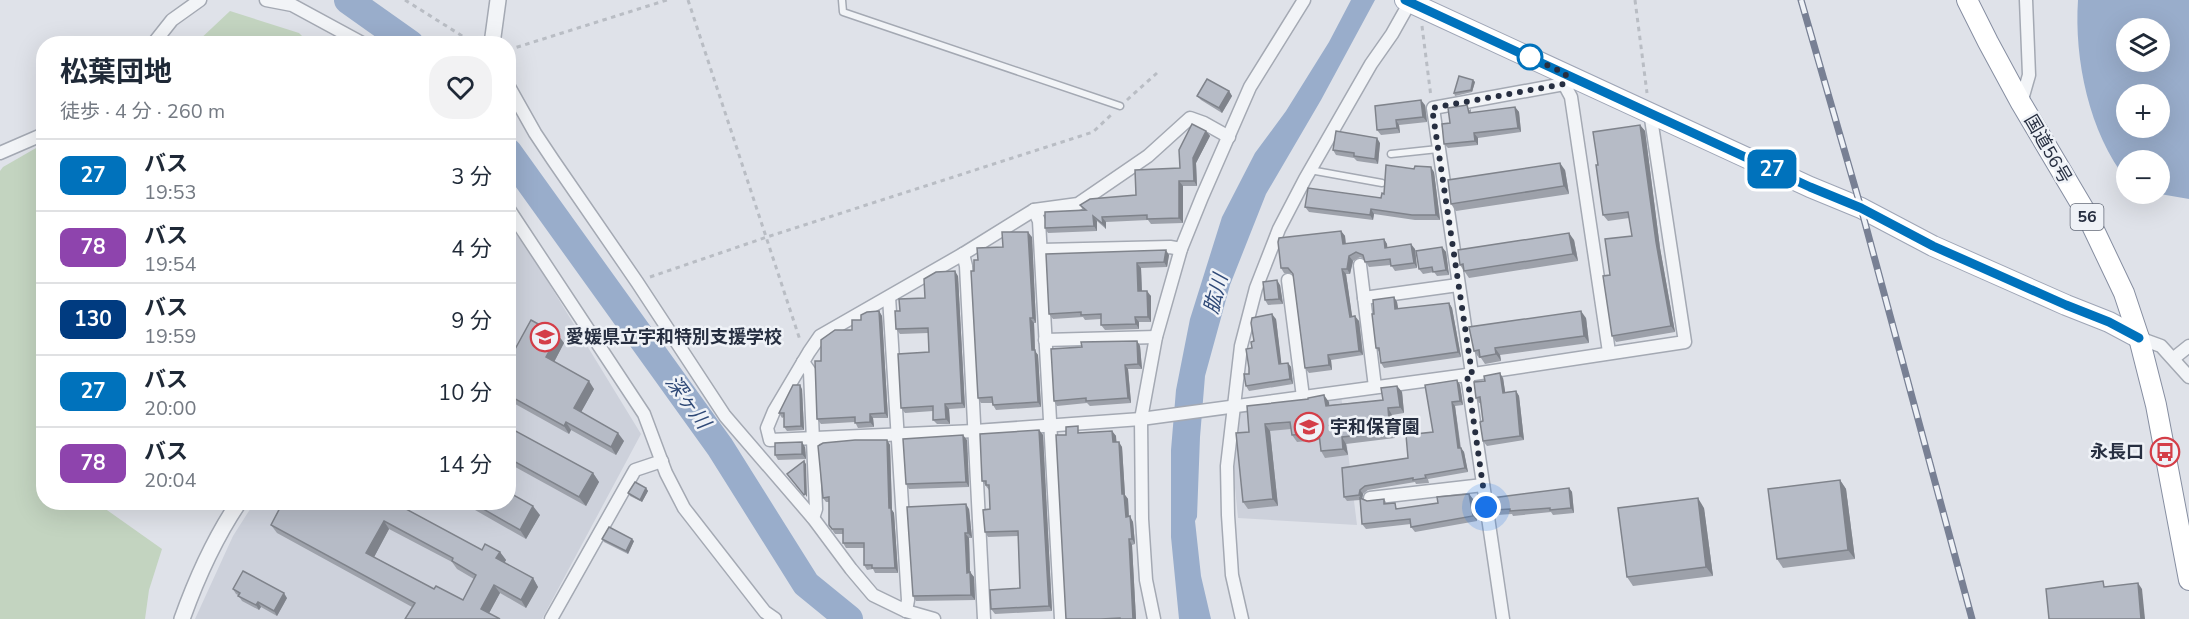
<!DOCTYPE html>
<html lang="ja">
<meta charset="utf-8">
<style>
:root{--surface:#fff;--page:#f2f2f3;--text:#1f2937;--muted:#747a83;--line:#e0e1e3}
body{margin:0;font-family:"Nunito Sans","Noto Sans JP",sans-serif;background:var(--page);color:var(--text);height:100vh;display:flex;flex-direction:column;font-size:22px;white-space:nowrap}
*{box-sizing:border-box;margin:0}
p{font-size:20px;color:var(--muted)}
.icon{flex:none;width:33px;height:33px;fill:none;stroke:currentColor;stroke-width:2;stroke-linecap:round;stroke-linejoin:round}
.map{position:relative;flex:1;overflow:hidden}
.drawer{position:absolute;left:36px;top:36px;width:480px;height:474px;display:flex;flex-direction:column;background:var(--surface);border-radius:24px;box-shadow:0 6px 24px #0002}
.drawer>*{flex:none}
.badge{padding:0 12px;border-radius:9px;font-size:21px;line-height:39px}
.buttons{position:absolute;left:2116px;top:18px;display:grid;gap:12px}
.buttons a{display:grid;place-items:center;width:54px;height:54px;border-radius:50%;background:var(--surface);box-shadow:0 6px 24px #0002;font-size:30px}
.you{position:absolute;width:30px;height:30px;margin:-15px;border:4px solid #fff;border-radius:50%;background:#1a73e8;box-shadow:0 0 0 9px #1a73e833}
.map>.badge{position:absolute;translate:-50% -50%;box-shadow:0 0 0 3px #fff}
.round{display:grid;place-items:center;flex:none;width:63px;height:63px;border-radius:24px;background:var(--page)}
.overview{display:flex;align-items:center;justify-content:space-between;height:102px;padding:0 24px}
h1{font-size:28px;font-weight:700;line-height:45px}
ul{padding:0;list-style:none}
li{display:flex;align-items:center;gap:18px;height:72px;padding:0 24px;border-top:2px solid var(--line)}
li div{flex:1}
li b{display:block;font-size:22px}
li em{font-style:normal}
li .badge{min-width:66px;font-weight:700;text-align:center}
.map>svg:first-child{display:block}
.built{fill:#cdd1db}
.green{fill:#c3d4c0}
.water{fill:#99adcb;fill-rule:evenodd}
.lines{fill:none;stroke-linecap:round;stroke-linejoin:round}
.river{stroke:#99adcb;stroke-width:28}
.service-casing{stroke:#a4a9b3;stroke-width:9}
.minor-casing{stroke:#a4a9b3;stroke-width:15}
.tertiary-casing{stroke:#a4a9b3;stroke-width:18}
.primary-casing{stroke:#9ea5b6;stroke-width:22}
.trunk-casing{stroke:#868ea1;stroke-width:22}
.path{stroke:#b9bdc4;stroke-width:3;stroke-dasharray:4.5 4.5;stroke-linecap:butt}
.service{stroke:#f2f4f7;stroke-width:6}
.minor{stroke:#f2f4f7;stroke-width:12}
.tertiary{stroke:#f2f4f7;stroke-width:15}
.primary{stroke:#fff;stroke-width:20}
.trunk{stroke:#fff;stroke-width:20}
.rail-casing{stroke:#788094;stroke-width:7}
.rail{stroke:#eff2f7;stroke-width:4.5;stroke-dasharray:14;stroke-linecap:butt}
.wall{fill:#9da1aa;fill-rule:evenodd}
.shaded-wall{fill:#7f838b}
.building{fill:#b6bbc6;stroke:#7f838b;stroke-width:1.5;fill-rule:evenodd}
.line-casing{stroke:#fff;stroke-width:14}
.line{stroke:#0072bc;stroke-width:9}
.walk{stroke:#272f41;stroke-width:6;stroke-dasharray:0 10.8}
.stop-dot{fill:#fff;stroke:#0072bc;stroke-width:3}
.labels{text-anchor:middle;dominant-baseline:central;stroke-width:5;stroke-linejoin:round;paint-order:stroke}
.shield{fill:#eff2f7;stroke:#636a78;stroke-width:1.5}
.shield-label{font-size:16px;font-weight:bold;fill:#272f41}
.street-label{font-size:18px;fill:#272f41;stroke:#eff2f7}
.poi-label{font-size:18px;font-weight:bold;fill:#272f41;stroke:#eff2f7;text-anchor:start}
.water-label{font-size:20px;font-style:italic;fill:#2f4977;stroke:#eff2f7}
</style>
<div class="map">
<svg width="2189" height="619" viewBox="0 0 2189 619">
<rect width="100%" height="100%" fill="#dfe2e9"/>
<g class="built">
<path d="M509 231 515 233 523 241 641 434 542 619H195L233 536 254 503 508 502Z"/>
<path d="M1341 395 1357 525 1238 518 1233 467 1240 409Z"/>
</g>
<g class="green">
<path d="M230 11 299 33 309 43H196Z"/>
<path d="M43 144 44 502 97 503 162 549 149 590 145 619H0V171L3 167Z"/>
</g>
<g class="water">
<path d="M1351 0H1375L1321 100 1266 194 1230 285 1205 376 1200 437 1197 517 1195 521 1201 576 1211 619H1179L1171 537V450L1176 390 1190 319 1222 217 1255 153 1286 111 1329 42Z"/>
<path d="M2078 0H2189V199L2160 194V160H2127V180C2089 133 2074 59 2078 0ZM2127 28H2160V62H2127ZM2127 94H2160V128H2127Z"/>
</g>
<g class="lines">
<g class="river">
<path d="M348 0 410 44"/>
<path d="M508 152 720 447 806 584 849 619"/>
</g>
<g class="service-casing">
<g id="service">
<path d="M842 0 843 12 1120 106"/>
<path d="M1391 154 1438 149"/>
<path d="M1310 170 1382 183"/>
</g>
</g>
<g class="minor-casing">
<g id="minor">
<path d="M266 0 292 5 364 44"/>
<path d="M153 44 172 20 200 0"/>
<path d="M1565 78 1564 84 1571 97 1609 352"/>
<path d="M508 85 535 133 553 160 637 282 725 416 813 518 851 569 873 595 906 611 934 619"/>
<path d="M2021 103 2029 75 2026 0"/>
<path d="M0 153 44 134"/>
<path d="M508 208 644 414 666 473 684 508 765 612 775 619"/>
<path d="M1034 210 1039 221 1061 619"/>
<path d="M1041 250 1170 247 1181 249"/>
<path d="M963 254 820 336 809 352 774 411 767 428 770 440 975 431 1141 419 1467 375 1685 342 1650 112"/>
<path d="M1360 265 1375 387"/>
<path d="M1288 280 1303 397"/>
<path d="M889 297 908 600 906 611"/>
<path d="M1364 298 1458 285"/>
<path d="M2139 338 2161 346 2189 377"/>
<path d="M1045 340 1156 337"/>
<path d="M2174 358 2189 346"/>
<path d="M803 362 810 372 816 509 813 518"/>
<path d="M1472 374 1433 108 1564 84"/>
<path d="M1467 375 1503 619"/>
<path d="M1370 498 1483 485"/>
<path d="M551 619 635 470 662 461"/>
<path d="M984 619 966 266 963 254 1034 210 1078 204 1148 156 1190 118 1204 123 1229 137"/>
<path d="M1154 619 1146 580 1142 519 1141 419 1156 337 1181 249 1202 197 1250 87 1304 0"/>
<path d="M1242 619 1232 575 1228 515 1227 466 1241 346 1256 288 1279 229 1305 179 1371 64 1392 34 1410 2"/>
</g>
</g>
<g class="tertiary-casing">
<g id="tertiary">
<path d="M492 44 498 0"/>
<path d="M182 619C197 577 214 539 239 502"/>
</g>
</g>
<g class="primary-casing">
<path id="primary" d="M1405 0 1810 187 1861 208 1933 246 2066 305 2109 322 2139 338"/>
</g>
<g class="trunk-casing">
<path id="trunk" d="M1967 0 1988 42 2021 103 2085 211 2124 293 2139 338 2156 405 2189 580"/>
</g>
<g class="path">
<path d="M405 0 475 44"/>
<path d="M688 0 800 340"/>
<path d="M1635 0 1647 93"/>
<path d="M1422 26 1431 97"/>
<path d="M508 50 667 0"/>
<path d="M1127 100 1157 73"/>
<path d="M650 277 767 237 1093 132 1111 115"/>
</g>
<use href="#service" class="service"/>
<use href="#minor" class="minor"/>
<use href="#tertiary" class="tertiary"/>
<use href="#primary" class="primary"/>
<use href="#trunk" class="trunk"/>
<g class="rail-casing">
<path id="rail" d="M1801 0 1861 208 1972 619"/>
</g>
<use href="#rail" class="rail"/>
</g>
<g class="wall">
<path d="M1473 80 1475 82 1472 92 1455 96 1454 93Z"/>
<path d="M1229 91 1232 96 1222 113 1201 100 1197 96Z"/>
<path d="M1425 105 1427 122 1399 125 1400 133 1381 135 1377 130Z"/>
<path d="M1515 107 1519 112 1521 132 1478 138V145L1448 148 1444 144 1450 123 1471 109V113Z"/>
<path d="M1640 125 1645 131 1660 248 1675 332 1616 342 1612 336 1610 275 1632 236 1629 218 1608 221 1603 215 1598 165Z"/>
<path d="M1206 131 1210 136 1196 163 1197 186H1183V223L1151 224 1148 220 1106 222V229L1097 221V231L1048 233 1045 228 1083 210 1080 205 1136 195 1180 168Z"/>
<path d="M1380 143 1378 164 1357 161 1354 158 1336 155 1333 150Z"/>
<path d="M1565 170 1569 194 1456 211 1451 204Z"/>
<path d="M1434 172 1440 220H1415L1374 214 1373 220 1309 212 1305 207 1381 198 1384 194Z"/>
<path d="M1341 231 1345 236 1346 244 1384 239 1387 244V247L1415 249 1417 268 1395 271 1391 265 1369 267 1364 259 1360 257 1353 261 1350 274H1346L1352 317 1359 321 1363 355 1331 360 1332 370 1309 373 1305 368 1293 274 1292 273H1284L1281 268Z"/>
<path d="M1032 237 1036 323H1034L1035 351 1038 355 1041 407 996 410 993 405 992 403H981L978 398 974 271 978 260 1003 247Z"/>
<path d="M1574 240 1578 261 1469 278 1460 265Z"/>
<path d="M1442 247 1446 252 1449 275 1437 276 1434 272 1423 274 1419 269Z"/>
<path d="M1046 254 1169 255 1167 267 1141 268 1142 291 1151 296V322H1139V329L1105 330 1101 325V319L1085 320 1083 317 1053 319 1049 314Z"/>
<path d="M958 276 965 408 949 409 950 424H937L933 420V411L905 413 901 408 929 352 928 333 900 334 896 329 900 311 925 298Z"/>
<path d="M1280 285 1283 304 1268 305 1265 300Z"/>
<path d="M1394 297 1397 302 1398 309 1449 303 1452 308 1461 357 1384 368 1381 363 1380 353 1376 348 1374 314Z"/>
<path d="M879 311 882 316 888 418H873L874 427 858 428 855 422 821 424 817 419 821 361 861 320Z"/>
<path d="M1586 318 1589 343 1500 355 1501 361 1485 364 1481 358H1479L1474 351Z"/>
<path d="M1276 319 1281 363H1288L1291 367 1293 384 1249 391 1246 386 1249 374 1252 348 1254 341Z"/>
<path d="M558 335 564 343 554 362 594 389 581 412 624 441 616 455 571 430 569 434 508 400V362Z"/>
<path d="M1137 341 1140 346 1142 369H1128L1131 403 1090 406 1087 403 1057 406 1054 401 1082 347Z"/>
<path d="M1503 378 1505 392 1516 391 1519 396 1524 440 1487 446 1483 441V421L1481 403H1479L1476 398Z"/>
<path d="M1457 380 1460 385 1463 405 1455 406 1461 448 1464 452 1468 472 1428 479 1429 483 1416 484 1415 482 1368 490 1363 494 1362 499 1367 501 1384 499 1387 504 1399 509 1438 503 1469 494 1473 499 1477 521 1415 532 1411 527V524L1366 529 1362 524 1360 500 1347 501 1344 497 1408 458 1433 432Z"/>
<path d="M1397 386 1402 392 1404 413 1392 415 1395 438 1346 444 1348 455 1325 458 1321 451 1319 440 1297 442 1292 435 1291 429 1270 431 1278 506 1248 509 1243 502 1249 432 1247 406 1329 402V405L1383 400Z"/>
<path d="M802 389 804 430 787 431 784 427V417L782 418 779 413Z"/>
<path d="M508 427 593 473 599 482 586 506 508 463Z"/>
<path d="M1039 430 1043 435 1052 611 995 614 991 609 1020 588 1018 536 988 537 985 532 990 509 989 490 982 481Z"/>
<path d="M1112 431 1116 436V442L1122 447 1125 495 1128 499 1129 517 1133 522 1135 544 1132 545 1133 564 1136 619H1066V435L1082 432V433Z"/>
<path d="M887 440 890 445 892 510 894 513 898 573H875L873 569 867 570 864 565V548H846L843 543V534H835L829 525V502H826L823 498Z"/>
<path d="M967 440 969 487 909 489 906 484Z"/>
<path d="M805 447 806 459 778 460 775 455Z"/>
<path d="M1840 480 1846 489 1855 559 1783 568 1777 559Z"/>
<path d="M646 488 648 491 642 502 630 496 628 493Z"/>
<path d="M1569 488 1572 492 1574 513 1553 515 1551 512 1513 516 1512 514 1497 515 1494 510Z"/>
<path d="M393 502 482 550 500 552 506 560 504 563 533 578 538 587 526 608 500 593 489 613 412 607 277 533 271 525ZM389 529 452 562 457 569 474 579 463 600 434 589 374 557Z"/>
<path d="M461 502H508L540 515 526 539Z"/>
<path d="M1704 508 1713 576 1633 586 1627 577Z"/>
<path d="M969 509 972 538H969L970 572 974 577 975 600 916 601 913 596Z"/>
<path d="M602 539 634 541 628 554 604 542Z"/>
<path d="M233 589 287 598 277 616 261 607 259 610 242 601 238 595 236 594Z"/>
</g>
<g class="shaded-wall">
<path d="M1473 80 1475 82 1472 92 1471 90Z"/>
<path d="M1229 91 1232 96 1222 113 1219 108Z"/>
<path d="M1421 100 1425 105 1427 122 1423 117Z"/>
<path d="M1515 107 1519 112 1521 132 1518 128Z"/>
<path d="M1396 120 1399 125 1400 133 1397 128Z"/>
<path d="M1640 125 1645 131 1660 248 1675 332 1671 326 1656 242Z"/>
<path d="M1206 131 1210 136 1196 163 1197 186 1194 181 1193 158Z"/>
<path d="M1474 133 1478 138V145L1475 141Z"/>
<path d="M1377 138 1380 143 1378 164 1375 159Z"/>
<path d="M1560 163 1565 170 1569 194 1564 186Z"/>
<path d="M1431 167 1434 172 1440 220 1436 215Z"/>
<path d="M1179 181 1183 186V223L1179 218Z"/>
<path d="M1371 209 1374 214 1373 220 1370 215Z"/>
<path d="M1093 216 1097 221V231L1094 226Z"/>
<path d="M1102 217 1106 222V229L1103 224Z"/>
<path d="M1341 231 1345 236 1346 249 1343 244Z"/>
<path d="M1028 232 1032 237 1036 323 1033 318Z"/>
<path d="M1569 233 1574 240 1578 261 1573 254Z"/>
<path d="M1384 239 1387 244 1388 253 1385 248Z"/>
<path d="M1411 244 1415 249 1417 268 1414 263Z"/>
<path d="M1442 247 1446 252 1449 275 1446 270Z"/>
<path d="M1166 250 1169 255 1167 267 1164 262Z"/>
<path d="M1349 256 1353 261 1350 274 1347 269Z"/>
<path d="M1137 263 1141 268 1142 296 1138 291Z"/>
<path d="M1342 269 1346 274 1353 322 1350 317Z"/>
<path d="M955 271 958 276 965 408 962 403Z"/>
<path d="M1277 280 1280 285 1283 304 1279 299Z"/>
<path d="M1147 291 1151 296V322L1148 317Z"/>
<path d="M1394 297 1397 302 1399 314 1395 309Z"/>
<path d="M1449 303 1452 308 1461 357 1458 352Z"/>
<path d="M879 311 882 316 888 418 885 413Z"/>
<path d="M1581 311 1586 318 1589 343 1584 336Z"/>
<path d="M1272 314 1276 319 1282 368 1279 364Z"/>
<path d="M1355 316 1359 321 1363 355 1359 351Z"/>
<path d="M1135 317 1139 322V329L1136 324Z"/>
<path d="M1030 318 1034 323 1035 351 1038 355 1041 407 1038 402 1032 350Z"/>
<path d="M558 335 564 343 552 366 546 357Z"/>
<path d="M1137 341 1140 346 1142 369 1138 364Z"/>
<path d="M1495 348 1500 355 1501 361 1496 354Z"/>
<path d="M1328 355 1331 360 1332 370 1329 365Z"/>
<path d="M1288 363 1291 367 1293 384 1290 379Z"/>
<path d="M1125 365 1128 369 1131 403 1128 398Z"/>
<path d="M1500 373 1503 378 1506 397 1503 393Z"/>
<path d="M1457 380 1460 385 1463 405 1460 401Z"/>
<path d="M589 381 594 389 579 416 574 408Z"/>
<path d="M800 385 802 389 804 430 801 426Z"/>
<path d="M1397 386 1402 392 1404 413 1400 407Z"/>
<path d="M1516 391 1519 396 1524 440 1520 436Z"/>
<path d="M1324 395 1329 402 1330 412 1326 406Z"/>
<path d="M1452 402 1455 406 1461 453 1458 448Z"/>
<path d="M945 404 949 409 950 424 946 419Z"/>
<path d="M1388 408 1392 415 1395 438 1390 432Z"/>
<path d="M870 414 873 418 874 427 870 422Z"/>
<path d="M566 422 571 430 569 434 564 426Z"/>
<path d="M1265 424 1270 431 1278 506 1273 499Z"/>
<path d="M1039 430 1043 435 1052 611 1049 606Z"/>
<path d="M1112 431 1116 436 1117 447 1113 442Z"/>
<path d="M618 433 624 441 616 455 611 447Z"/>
<path d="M963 435 967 440 969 487 966 482Z"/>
<path d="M1342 437 1346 444 1348 455 1343 449Z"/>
<path d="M887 440 890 445 892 510 894 513 898 573 895 568 889 508Z"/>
<path d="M802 442 805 447 806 459 802 454Z"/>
<path d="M1119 442 1122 447 1125 495 1128 499 1129 522 1126 517 1122 494Z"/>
<path d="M1461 448 1464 452 1468 472 1465 468Z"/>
<path d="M804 461 806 464 807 497 805 494Z"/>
<path d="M593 473 599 482 586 506 579 497Z"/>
<path d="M1840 480 1846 489 1855 559 1848 550Z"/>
<path d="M646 488 648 491 642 502 640 500Z"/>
<path d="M1569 488 1572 492 1574 513 1571 508Z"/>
<path d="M1360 490 1363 494 1362 500 1359 495Z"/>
<path d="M1469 494 1473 499 1477 521 1473 516Z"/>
<path d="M1698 498 1704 508 1713 576 1706 567Z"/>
<path d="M169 502H175L172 507Z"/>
<path d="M966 504 969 509 972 538 968 533Z"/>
<path d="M533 506 540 515 526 539 520 530Z"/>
<path d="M1130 516 1133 522 1135 544 1132 539Z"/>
<path d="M384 521 389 529 372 561 366 553Z"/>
<path d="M965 533 969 538 970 577 967 573Z"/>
<path d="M632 539 634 541 628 554 626 551Z"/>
<path d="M1129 539 1132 545 1136 619H1133Z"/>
<path d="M500 552 506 560 502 567 496 558Z"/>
<path d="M970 572 974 577 975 600 971 595Z"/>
<path d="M533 578 538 587 526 608 521 600Z"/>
<path d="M2138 583 2142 589 2145 619H2141Z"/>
<path d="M494 585 500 593 487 617 481 609Z"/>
<path d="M284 593 287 598 277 616 274 611Z"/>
<path d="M258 602 261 607 259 610 256 605Z"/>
</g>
<g class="building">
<path d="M1459 76 1473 80 1471 90 1454 93Z"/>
<path d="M1207 79 1229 91 1219 108 1197 96Z"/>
<path d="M1421 100 1423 117 1396 120 1397 128 1377 130 1375 106Z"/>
<path d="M1467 105 1469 113 1515 107 1518 128 1474 133 1475 141 1444 144 1442 124 1450 123 1448 108Z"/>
<path d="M1192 124 1206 131 1193 158 1194 181H1179V218L1147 219V215L1102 217 1103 224 1093 216 1094 226 1045 228V212L1086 210 1080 205 1090 199 1136 195 1135 170 1180 168 1179 150Z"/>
<path d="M1640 125 1656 242 1671 326 1612 336 1603 276 1610 275 1605 239 1632 236 1628 212 1603 215 1596 165H1598L1593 132Z"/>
<path d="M1336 131 1377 138 1375 159 1354 156V153L1333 150Z"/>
<path d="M1560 163 1564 186 1451 204 1448 180Z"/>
<path d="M1386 165 1414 169 1415 166 1431 167 1436 215H1412L1371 209 1370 215 1305 207 1308 188 1381 198 1382 193 1384 194Z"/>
<path d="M1341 231 1343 244 1384 239 1385 248 1411 244 1414 263 1391 266 1390 259 1365 262 1363 255 1356 252 1349 256 1347 269H1342L1350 317 1355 316 1359 351 1328 355 1329 365 1305 368 1293 274 1288 268H1281L1278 242 1279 238Z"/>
<path d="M1002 232H1028L1033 318H1030L1032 350H1035L1038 402 993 405 992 397 978 398 971 271H974V260H978L977 248 1003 247Z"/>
<path d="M1569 233 1573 254 1464 271 1463 264 1460 265 1458 250Z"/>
<path d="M1442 247 1446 270 1433 272 1432 267 1419 269 1416 251Z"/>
<path d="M1166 250 1164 262 1137 263 1138 291H1147L1148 317H1135L1136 324 1101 325V314L1081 315V312L1049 314 1046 254Z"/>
<path d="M955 271 962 403 945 404 946 419 933 420V406L901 408 898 354 929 352 928 328 896 329 895 311H900L899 299 925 298 924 279 936 272Z"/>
<path d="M1277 280 1279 299 1265 300 1263 282Z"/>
<path d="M1394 297 1395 309 1449 303 1458 352 1381 363 1379 348H1376L1372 314H1374L1373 300Z"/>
<path d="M879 311 885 413 870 414V422L855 423V417L817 419 815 361H821V340L835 330H852V320H861V315L867 312Z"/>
<path d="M1581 311 1584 336 1495 348 1496 354 1480 357 1479 350 1474 351 1469 327Z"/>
<path d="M1272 314 1279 364 1288 363 1290 379 1246 386 1244 374H1249V368L1246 349 1252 348 1251 342 1254 341 1251 323 1252 318Z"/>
<path d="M531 320 558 335 546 357 589 381 574 408 618 433 611 447 566 422 564 426 508 395V362Z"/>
<path d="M1137 341 1138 364 1125 365 1128 398 1086 401V398L1054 401 1051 349 1082 347 1081 342Z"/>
<path d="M1500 373 1503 393 1516 391 1520 436 1483 441 1480 422 1483 421 1480 397 1476 398 1474 382 1485 381 1484 376Z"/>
<path d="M1457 380 1460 401 1452 402 1458 448H1461L1465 468 1425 475 1426 478 1413 480V478L1365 486 1360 490 1359 495 1344 497 1342 468 1408 458 1406 435 1433 432 1425 385Z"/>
<path d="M793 385H800L801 426 784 427V413H779Z"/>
<path d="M1397 386 1400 407 1388 408 1390 432 1342 437 1343 449 1321 451 1319 433 1292 435 1290 422 1265 424 1273 499 1243 502 1236 433 1249 432 1247 406 1308 399V398L1324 395 1326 406 1383 400 1381 388Z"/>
<path d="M1078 426V433L1112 431 1113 442H1119L1122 494H1124L1126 517 1130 516 1132 539H1129L1133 619H1120V618L1101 619H1066L1056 435H1066V427Z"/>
<path d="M508 427 593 473 579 497 508 458Z"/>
<path d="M1039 430 1049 606 991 609 990 590 1020 588 1018 531 985 532 983 510 990 509 989 485H986V481H982L980 434Z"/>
<path d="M963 435 966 482 906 484 903 439Z"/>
<path d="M855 440H887L889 508H891L895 568H872V565H864V543H843V529H832L829 525V497L823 498 818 446 823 443Z"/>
<path d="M802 442V454L775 455V443Z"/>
<path d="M804 461 805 494 804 495 787 474Z"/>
<path d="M1840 480 1848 550 1777 559 1768 489Z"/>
<path d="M635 482 646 488 640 500 628 493Z"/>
<path d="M1569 488 1571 508 1550 510V508L1510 511V509L1494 510 1492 498Z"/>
<path d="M508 492 533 506 520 530 471 502H508Z"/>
<path d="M1469 494 1473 516 1411 527 1410 519 1362 524 1360 498 1367 501 1384 499V504L1395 503 1396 509 1438 503 1437 497Z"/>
<path d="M1698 498 1706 567 1627 577 1618 508Z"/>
<path d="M283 502H393L482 550 485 544 500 552 496 558 533 578 521 600 494 585 481 609 500 619H405L415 603 271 525ZM384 521 453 558 452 561 476 575 463 600 436 586 434 589 366 553Z"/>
<path d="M966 504 968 533H965L967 573 970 572 971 595 913 596 907 507Z"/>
<path d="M609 527 632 539 626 551 602 539Z"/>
<path d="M243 571 284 593 274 611 258 602 256 605 238 596 240 593 233 589Z"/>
<path d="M2103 581 2104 587 2138 583 2141 619H2049L2046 589Z"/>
</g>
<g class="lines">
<g class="line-casing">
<path id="line" d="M1405 0 1810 187 1861 208 1933 246 2066 305 2109 322 2139 338"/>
</g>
<use href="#line" class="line"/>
<path class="walk" d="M1486 507 1467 375 1472 374 1432 108 1564 84 1566 74 1524 54 1530 57"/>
</g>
<defs>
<g id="school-ring" transform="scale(1.5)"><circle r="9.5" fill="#eff2f7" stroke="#d43e48" stroke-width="1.5"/><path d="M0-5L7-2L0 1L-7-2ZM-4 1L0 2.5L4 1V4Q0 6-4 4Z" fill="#d43e48"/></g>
<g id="bus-ring" transform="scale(1.5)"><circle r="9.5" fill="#eff2f7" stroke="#d43e48" stroke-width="1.5"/><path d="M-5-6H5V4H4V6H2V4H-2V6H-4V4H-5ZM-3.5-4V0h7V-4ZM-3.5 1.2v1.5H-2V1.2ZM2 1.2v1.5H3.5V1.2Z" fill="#d43e48"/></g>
</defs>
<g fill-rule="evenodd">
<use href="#school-ring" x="545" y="337"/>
<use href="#school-ring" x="1309" y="427"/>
<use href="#bus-ring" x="2165" y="452"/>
</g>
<circle class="stop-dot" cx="1530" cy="57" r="12"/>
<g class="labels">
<rect class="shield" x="2070.5" y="204" width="33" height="26" rx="4.5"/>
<g class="shield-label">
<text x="2087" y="217">56</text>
</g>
<g class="street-label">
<text transform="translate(2048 149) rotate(60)">国道56号</text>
</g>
<g class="poi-label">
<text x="566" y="337">愛媛県立宇和特別支援学校</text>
<text x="1330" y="427">宇和保育園</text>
<text x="2144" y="452" text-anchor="end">永長口</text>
</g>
<g class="water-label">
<text transform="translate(1216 294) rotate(-75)">肱川</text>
<text transform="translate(688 402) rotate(54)">深ヶ川</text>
</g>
</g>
</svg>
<div class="buttons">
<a><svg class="icon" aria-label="layers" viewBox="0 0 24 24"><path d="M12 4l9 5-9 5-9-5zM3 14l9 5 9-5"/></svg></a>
<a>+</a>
<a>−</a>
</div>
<div class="you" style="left:1486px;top:507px"></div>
<b class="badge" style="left:1772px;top:169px;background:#0072bc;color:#fff">27</b>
<section class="drawer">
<div class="overview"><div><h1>松葉団地</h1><p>徒歩 · 4 分 · 260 m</p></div><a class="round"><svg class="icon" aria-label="heart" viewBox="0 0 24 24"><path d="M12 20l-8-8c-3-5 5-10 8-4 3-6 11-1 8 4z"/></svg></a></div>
<ul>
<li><span class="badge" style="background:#0072bc;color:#fff">27</span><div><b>バス</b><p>19:53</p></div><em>3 分</em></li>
<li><span class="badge" style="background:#8e44ad;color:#fff">78</span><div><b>バス</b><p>19:54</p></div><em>4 分</em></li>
<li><span class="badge" style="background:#003b80;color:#fff">130</span><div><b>バス</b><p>19:59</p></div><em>9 分</em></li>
<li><span class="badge" style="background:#0072bc;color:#fff">27</span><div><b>バス</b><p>20:00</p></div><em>10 分</em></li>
<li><span class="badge" style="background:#8e44ad;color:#fff">78</span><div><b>バス</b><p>20:04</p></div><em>14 分</em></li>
</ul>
</section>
</div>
